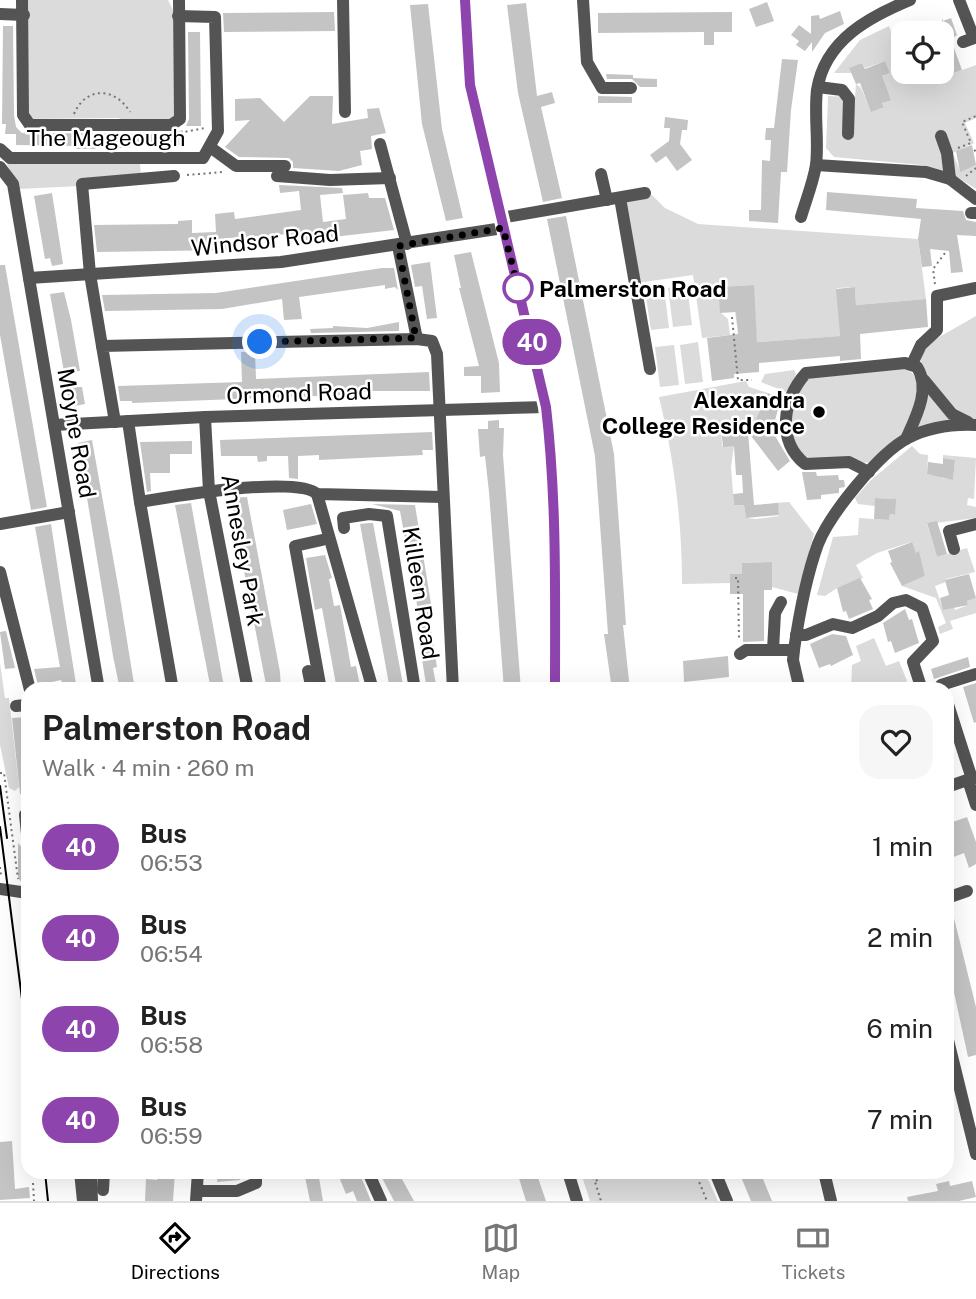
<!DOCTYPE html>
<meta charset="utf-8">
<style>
:root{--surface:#fff;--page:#f6f6f6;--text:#222;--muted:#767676;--line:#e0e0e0;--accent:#000}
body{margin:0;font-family:"Public Sans",sans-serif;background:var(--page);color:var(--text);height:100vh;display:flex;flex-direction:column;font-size:26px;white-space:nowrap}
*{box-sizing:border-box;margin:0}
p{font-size:23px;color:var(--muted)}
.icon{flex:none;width:38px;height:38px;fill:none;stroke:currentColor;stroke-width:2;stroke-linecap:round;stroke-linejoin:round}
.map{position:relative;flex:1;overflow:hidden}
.panel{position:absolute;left:21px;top:682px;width:933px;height:497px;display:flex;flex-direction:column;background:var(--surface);border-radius:21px;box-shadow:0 7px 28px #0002}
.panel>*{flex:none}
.badge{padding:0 14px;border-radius:23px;font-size:24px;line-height:46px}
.controls{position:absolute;left:891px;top:21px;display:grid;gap:14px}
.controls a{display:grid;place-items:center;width:63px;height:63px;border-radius:14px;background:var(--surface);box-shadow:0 7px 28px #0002;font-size:35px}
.you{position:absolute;width:35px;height:35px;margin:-18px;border:5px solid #fff;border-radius:50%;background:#1a73e8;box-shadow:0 0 0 10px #1a73e833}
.map>.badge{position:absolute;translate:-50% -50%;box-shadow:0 0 0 4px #fff}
.round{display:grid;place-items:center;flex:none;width:74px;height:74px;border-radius:21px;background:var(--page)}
.headline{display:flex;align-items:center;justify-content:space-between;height:119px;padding:0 21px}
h1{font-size:33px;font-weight:700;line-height:52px}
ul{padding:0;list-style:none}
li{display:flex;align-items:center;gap:21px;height:91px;padding:0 21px}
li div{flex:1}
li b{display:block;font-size:26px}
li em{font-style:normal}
li .badge{min-width:77px;font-weight:700;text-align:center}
.menu{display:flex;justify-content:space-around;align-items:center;height:98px;border-top:2px solid var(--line);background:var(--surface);font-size:19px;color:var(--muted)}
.menu a{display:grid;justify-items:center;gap:4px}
.menu .current{color:var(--accent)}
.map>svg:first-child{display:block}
.green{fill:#dbdbdb}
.building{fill:#c4c4c4}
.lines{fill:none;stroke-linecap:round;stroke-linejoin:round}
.path{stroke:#767676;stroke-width:2;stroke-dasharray:2 3.5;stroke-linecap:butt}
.minor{stroke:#545454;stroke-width:12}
.tram{stroke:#000;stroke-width:2}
.line-casing{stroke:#fff;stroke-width:16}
.line{stroke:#8e44ad;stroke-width:10}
.walk{stroke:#000;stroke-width:7;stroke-dasharray:0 12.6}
.stop-dot{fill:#fff;stroke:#8e44ad;stroke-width:3.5}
.poi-dot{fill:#000;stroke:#fff;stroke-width:2.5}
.labels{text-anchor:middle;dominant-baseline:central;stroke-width:5;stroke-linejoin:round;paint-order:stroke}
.street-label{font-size:23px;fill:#000;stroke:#fff}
.stop-label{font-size:23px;font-weight:bold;fill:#000;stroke:#fff;text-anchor:start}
.poi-label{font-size:23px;font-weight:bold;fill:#000;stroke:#fff;text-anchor:end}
</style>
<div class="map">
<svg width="976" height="1201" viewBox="0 0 976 1201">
<rect width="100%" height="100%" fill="#fff"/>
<g class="green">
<path d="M28 0H168L176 16 178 115 172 122 123 123 119 118 27 119Z"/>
<path d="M889 26 903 62V72L908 74 947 71 949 75 976 65V118L965 123 974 143 953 153 960 171 976 165V189L949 172 922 165 834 157 826 148 828 96 855 97 856 84 861 88 871 111 884 106 882 103 891 99 880 77 890 73 885 61 865 68 862 63 850 68 851 73H834L860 40Z"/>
<path d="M6 162H140L141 177 80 186 19 189Z"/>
<path d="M652 195 665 208 698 224 918 239 926 299 856 305 855 287 837 288 840 336 757 342 755 325 737 326 735 312 754 285 719 287 720 312 728 319 730 335 702 338 693 275 637 283 624 200Z"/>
<path d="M687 285 692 325 673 327 668 288Z"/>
<path d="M664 288 669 328 651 330 645 291Z"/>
<path d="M976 316V419L911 434 921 410 920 363 923 352 934 340Z"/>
<path d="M698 342 703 382 685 384 680 345Z"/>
<path d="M674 345 679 385 660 387 655 347Z"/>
<path d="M898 368C929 371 919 406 909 426 903 440 885 453 874 463L807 460C804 456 799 451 796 447 783 425 794 388 814 375Z"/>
<path d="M794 370 796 374 789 393 761 382 765 374Z"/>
<path d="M746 381 749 387 768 393 757 419 759 420 750 427 748 425 721 428 722 446H734L731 467 734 505H744L746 518 756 519 779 516 778 506H773V503L789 502 814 534 798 594 772 587 771 562 742 563V575L730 574V583L682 584C682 520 674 459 659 397Z"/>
<path d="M912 446 920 454 928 455 927 474 941 476 942 478 953 479 955 460 943 458V455L976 458 974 499 968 498 967 505 976 507V518L927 524 937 557 967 548 975 572 946 579V582L935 586 943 609 954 606 955 610 968 605 967 601 976 598V613L950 621 953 629 940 634 938 627 946 623 936 598 902 586 925 576 919 552 916 553 911 542 877 553 856 565 863 578 837 588 825 596 817 595 833 537 858 535 859 518 889 520 890 514 895 515V499L876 498 875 506 858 504 855 498 871 480Z"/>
<path d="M874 638 886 666 899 661 907 681 895 689H851L852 665 861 661 856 646Z"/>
<path d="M0 663 5 698H9L19 787 15 791 9 788 0 745Z"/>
<path d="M581 1173H705L718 1201H590Z"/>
</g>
<g class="building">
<path d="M767 2 774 21 756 27 749 9Z"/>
<path d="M526 3 537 96 552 92 555 103 541 107 562 198 543 202 518 93 507 5Z"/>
<path d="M428 4 442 129 463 218 446 221 422 124 410 5Z"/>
<path d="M840 11 844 24 825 33 812 52V42L805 51 796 45 799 41 791 35 799 25 811 34V16L819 15 820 19Z"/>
<path d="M334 12 335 31 224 32 223 13Z"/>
<path d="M732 12V32H714V45H704V32L598 33V13Z"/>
<path d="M942 18 943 21 951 18 957 35 951 40 962 70 949 75 947 71 942 73V33H938L934 24 942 21Z"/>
<path d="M3 26H13L14 115 16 127 22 133 171 134 183 130V145H130V148H117V141H96V149H76V146L16 145V134H5L6 124H2Z"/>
<path d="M188 32H200L201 126H186L189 119Z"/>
<path d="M782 59 798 60 791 110 787 172H781L778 223 749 221V210H761L762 160 770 161 771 140H765L766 128H774Z"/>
<path d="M885 61 890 73 882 76 891 100 882 103 884 107 871 112 860 83 856 84 849 68 862 63 865 69Z"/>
<path d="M606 74 633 75V78L657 79V87H640L632 79H607Z"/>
<path d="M310 96H333L332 124 368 118 367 109 379 108 386 133 371 136 372 149 360 151 362 165 339 171 293 168V162L289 158 239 157 225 147 250 120 235 121V99L260 98 284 122Z"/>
<path d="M598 96 632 97V103H598Z"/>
<path d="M665 117 688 120 687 130H682L680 144 692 160 677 171 666 156 656 163 650 155 669 141 670 128H664Z"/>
<path d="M972 145 976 165 960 172 956 151Z"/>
<path d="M279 185 342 188 343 193 320 195 323 222 346 219 343 195 368 193 369 198H385L394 230 290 242 289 234 228 238V250L97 252 94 225 178 224V221L192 220V233L216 232 215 214 234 212 235 219 301 210 299 191 280 193Z"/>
<path d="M827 192 917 199 916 208 963 211 966 220 976 222V236L957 235 963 272 951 273 949 251 930 249 932 266 922 267 918 239 921 219 826 210Z"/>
<path d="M52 193 63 264 52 266 50 258 45 259 34 196Z"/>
<path d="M566 216 614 454 626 625H623L630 690H612L604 634H608L595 456 547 219Z"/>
<path d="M471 252 499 363 500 392 481 393V376H464V367L479 366 459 288H461L454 255Z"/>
<path d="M430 262 437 318 427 319 422 286 415 287 411 265Z"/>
<path d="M0 265H5L47 507 31 510 0 335Z"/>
<path d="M382 268H394L398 290 395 287 385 289V285L299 297 302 319 284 320 282 299 222 309 105 311 102 295 216 293Z"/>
<path d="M754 285 757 342 840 336 836 289 855 287 856 305 926 299 928 327 860 334 861 359 840 361V356L759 363V372L734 374V378L712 381 707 338 738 334 736 312 720 313 718 287Z"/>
<path d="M64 292 71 320 80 371 64 372 50 294Z"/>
<path d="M399 322V331L311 333 310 329 333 328V326L367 328Z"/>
<path d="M255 351 256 379 429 372 430 391H371L344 395 132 403V401H120L118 386 242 382 241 352Z"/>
<path d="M66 387H82L85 404 70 407Z"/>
<path d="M768 393 781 399 772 431 790 461 778 471 748 432 754 505 778 503 779 515 746 518 744 505H734L733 494 743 493 742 475H736L734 446 723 447 721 428 754 424Z"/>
<path d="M499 420V428H504L503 455 521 690H504L489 492 485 456 480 457 478 429H488V421Z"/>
<path d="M432 432 433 450H422L423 455 319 460V455L298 456V479L289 478 288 456H267V461L258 462 257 456H221L220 440Z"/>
<path d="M92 440 119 591 135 690H120L113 656 78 443Z"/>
<path d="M192 441V454H170V473H150L151 491 147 492 140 442Z"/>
<path d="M943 458 955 460 953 480 927 474 928 462 943 464Z"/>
<path d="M802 472H816L817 476 838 475 839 480H844L845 487 839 488V493L821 495V499L807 500Z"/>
<path d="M247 497 280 672 281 690H267L243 566 231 498Z"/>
<path d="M875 498 896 499 895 515 890 514 889 520 874 519Z"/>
<path d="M191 503 224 687 211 690 175 505Z"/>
<path d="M311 504 317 524 287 530 283 510Z"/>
<path d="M372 504 415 505 432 610 428 611 437 667 433 668 437 690H427L415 617 419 616 400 511Z"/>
<path d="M937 521 947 554 937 557 927 523Z"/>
<path d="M369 523H373L404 690H390L360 524Z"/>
<path d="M51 524 63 603 77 690H65L61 680 38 685 34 669 60 667 35 527Z"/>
<path d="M912 542 916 553 919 551 925 576 902 586 890 563 892 562 888 551Z"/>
<path d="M325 555 332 578 329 579 334 606 340 605 351 667 356 666 361 690H337L322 608 315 610 306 558Z"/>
<path d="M772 562V590H764V641L743 642V594H730V574H742V563Z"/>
<path d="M969 574 976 598 967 601 968 605 943 610 940 598 949 595 945 580Z"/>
<path d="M860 578 872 599 869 600 873 609 849 619 846 611 843 612 837 588Z"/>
<path d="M905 609 909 620 912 619 919 643 895 653 891 641 888 642 883 623Z"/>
<path d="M6 631 15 668 5 669 0 632Z"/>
<path d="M832 634 846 636 853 655 831 666 830 664 819 668 810 644Z"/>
<path d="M728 656 729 677 684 682 683 661Z"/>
<path d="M968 657 970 667 934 679 931 669Z"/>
<path d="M976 683V722L974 723 963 687Z"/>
<path d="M28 717V793L20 794 12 718Z"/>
<path d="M967 817 976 842V864L969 868 964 853 951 858 947 845V824Z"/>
<path d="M18 843 25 851 28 884 22 883 18 878Z"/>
<path d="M951 906 976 1007V1055L968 1057 947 960V907Z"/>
<path d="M12 1141 15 1189 29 1187 30 1198 0 1200V1142Z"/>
<path d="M157 1172H175L173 1201H145L146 1179 157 1180Z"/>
<path d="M218 1172H240V1180L217 1182Z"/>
<path d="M304 1172H318L323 1201H310Z"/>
<path d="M351 1172H359L371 1201H357L353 1191 346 1194 339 1177Z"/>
<path d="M379 1172H398L414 1201H394Z"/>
<path d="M517 1172H536L546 1201H526Z"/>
<path d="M739 1172H760L772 1201H751Z"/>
<path d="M949 1181 950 1186 972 1181 976 1197 959 1201H908L907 1197 938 1191 936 1184Z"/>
</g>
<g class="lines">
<g class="path">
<path d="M74 114C86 86 115 87 130 112"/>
<path d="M184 147V132L205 128"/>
<path d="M958 148 971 143 962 122 976 116"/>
<path d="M974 151 976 150"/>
<path d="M187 175 223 172"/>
<path d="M966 176 976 168"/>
<path d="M935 284 933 269 945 253"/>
<path d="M732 317 738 380H752"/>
<path d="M735 578H738L739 641"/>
<path d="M0 773H4L18 879"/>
<path d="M0 867 1 876"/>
<path d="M592 1172 601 1201"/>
<path d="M695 1172 707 1201"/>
<path d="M596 1181 606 1172"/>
<path d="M33 1183 34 1201"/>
</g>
<g class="minor">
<path d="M22 0 23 115 30 125H171L180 119 179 0"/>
<path d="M343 0 345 112"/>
<path d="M465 0 470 85 546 407C557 501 555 595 555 690"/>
<path d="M583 0 587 62 602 88H631"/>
<path d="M959 0 974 38 963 42"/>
<path d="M0 14 24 15"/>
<path d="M818 87 842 90 849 99 848 134"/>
<path d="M941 136 947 153 950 179"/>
<path d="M380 144 407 244"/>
<path d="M210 147 236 166H285"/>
<path d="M0 149 10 158H203L218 131 215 17 178 16"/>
<path d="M816 165 926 172 950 179 976 199"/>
<path d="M0 167 13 184 99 690"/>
<path d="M601 174 607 200"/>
<path d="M277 176 330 180 390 178"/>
<path d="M620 198 650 369"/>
<path d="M971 213H976"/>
<path d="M801 217C806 200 813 183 816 165 819 141 814 115 817 90 825 40 869 17 910 0"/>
<path d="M501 218 645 193"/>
<path d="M398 246 417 339"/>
<path d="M29 278 281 262 503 228"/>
<path d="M102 346 90 274 82 184 174 176"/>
<path d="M912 364 921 345 937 330V296L976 288"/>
<path d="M924 380 952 414 968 422"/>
<path d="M205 417 209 491 248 690"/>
<path d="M128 421 140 502C169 497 298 475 317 494L443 497"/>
<path d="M115 422 102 346 417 339 432 341 437 354C442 466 448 578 453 690"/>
<path d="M54 425 205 417 546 407"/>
<path d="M869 472 849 462 805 464C776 440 783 399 806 373L905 363 917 367C931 389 916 417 906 439"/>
<path d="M317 494 373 690"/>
<path d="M140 502 173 690"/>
<path d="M0 524 69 512"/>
<path d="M344 528 343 518 369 514 387 516 415 690"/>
<path d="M954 549 949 531 976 524"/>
<path d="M0 572 30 690"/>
<path d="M796 635H806L833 624 852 628 878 616 893 603 906 600 922 608 933 641 913 662 922 690"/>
<path d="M773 650 775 613 781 602"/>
<path d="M740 654 746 650H794"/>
<path d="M308 671 312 690"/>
<path d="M321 690 295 546 322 540"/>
<path d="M800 690 793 660 794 650C799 615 806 577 818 544 830 514 879 453 908 438 929 427 952 424 976 425"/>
<path d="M943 690 941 685 976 674"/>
<path d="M947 701 972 779"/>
<path d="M16 706 25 705 28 708"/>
<path d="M968 780 976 805"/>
<path d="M947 787 976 777"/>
<path d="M28 814 25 815 28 843"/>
<path d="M0 889 28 893"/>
<path d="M947 898 967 891"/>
<path d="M947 1036 976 1154"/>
<path d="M80 1172 83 1201"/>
<path d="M91 1172 92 1201"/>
<path d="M368 1172 381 1201"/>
<path d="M568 1172 577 1201"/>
<path d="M715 1172 727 1201"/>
<path d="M824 1172 831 1201"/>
<path d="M103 1190 104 1172"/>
<path d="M197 1191H237L256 1183V1172"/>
<path d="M196 1201 198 1172"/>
</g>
<g class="tram">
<path d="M0 786 7 838"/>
<path d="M0 827 28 1046"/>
<path d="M45 1172 48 1201"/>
</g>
</g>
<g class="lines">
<g class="line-casing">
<path id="line" d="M465 0 470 85 546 407C557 501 555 595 555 690"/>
</g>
<use href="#line" class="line"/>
<path class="walk" d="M260 342 416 338 398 246 503 228 520 296 518 288"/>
</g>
<circle class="stop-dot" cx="518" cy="288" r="14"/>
<circle class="poi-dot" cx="819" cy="412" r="7"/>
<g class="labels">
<g class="street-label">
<text x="106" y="137">The Mageough</text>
<text transform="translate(265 240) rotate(-6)">Windsor Road</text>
<text transform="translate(299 393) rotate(-2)">Ormond Road</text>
<text transform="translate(77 433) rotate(80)">Moyne Road</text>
<text transform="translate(243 550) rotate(80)">Annesley Park</text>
<text transform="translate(421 593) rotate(81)">Killeen Road</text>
</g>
<g class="stop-label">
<text x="539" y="288">Palmerston Road</text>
</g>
<g class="poi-label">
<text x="805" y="399">Alexandra<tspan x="805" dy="26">College Residence</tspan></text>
</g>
</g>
</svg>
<div class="controls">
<a><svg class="icon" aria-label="locate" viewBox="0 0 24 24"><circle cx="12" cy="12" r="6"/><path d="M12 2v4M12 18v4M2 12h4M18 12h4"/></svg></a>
</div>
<div class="you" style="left:260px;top:342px"></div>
<b class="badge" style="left:532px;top:342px;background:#8e44ad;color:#fff">40</b>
<section class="panel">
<div class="headline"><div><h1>Palmerston Road</h1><p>Walk · 4 min · 260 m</p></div><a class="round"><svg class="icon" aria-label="heart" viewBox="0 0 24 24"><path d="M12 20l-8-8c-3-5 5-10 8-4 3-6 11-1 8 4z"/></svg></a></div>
<ul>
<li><span class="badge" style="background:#8e44ad;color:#fff">40</span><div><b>Bus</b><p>06:53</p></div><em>1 min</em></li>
<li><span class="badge" style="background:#8e44ad;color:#fff">40</span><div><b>Bus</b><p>06:54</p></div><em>2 min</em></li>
<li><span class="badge" style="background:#8e44ad;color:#fff">40</span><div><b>Bus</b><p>06:58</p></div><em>6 min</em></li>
<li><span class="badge" style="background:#8e44ad;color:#fff">40</span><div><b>Bus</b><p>06:59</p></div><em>7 min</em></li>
</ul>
</section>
</div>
<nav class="menu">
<a class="current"><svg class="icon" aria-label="directions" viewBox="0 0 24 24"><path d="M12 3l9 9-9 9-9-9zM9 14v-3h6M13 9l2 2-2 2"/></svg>Directions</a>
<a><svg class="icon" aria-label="map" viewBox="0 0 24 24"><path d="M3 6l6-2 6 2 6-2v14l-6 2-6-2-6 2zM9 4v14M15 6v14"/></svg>Map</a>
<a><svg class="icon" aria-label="tickets" viewBox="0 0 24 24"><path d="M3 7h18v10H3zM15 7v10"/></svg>Tickets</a>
</nav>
